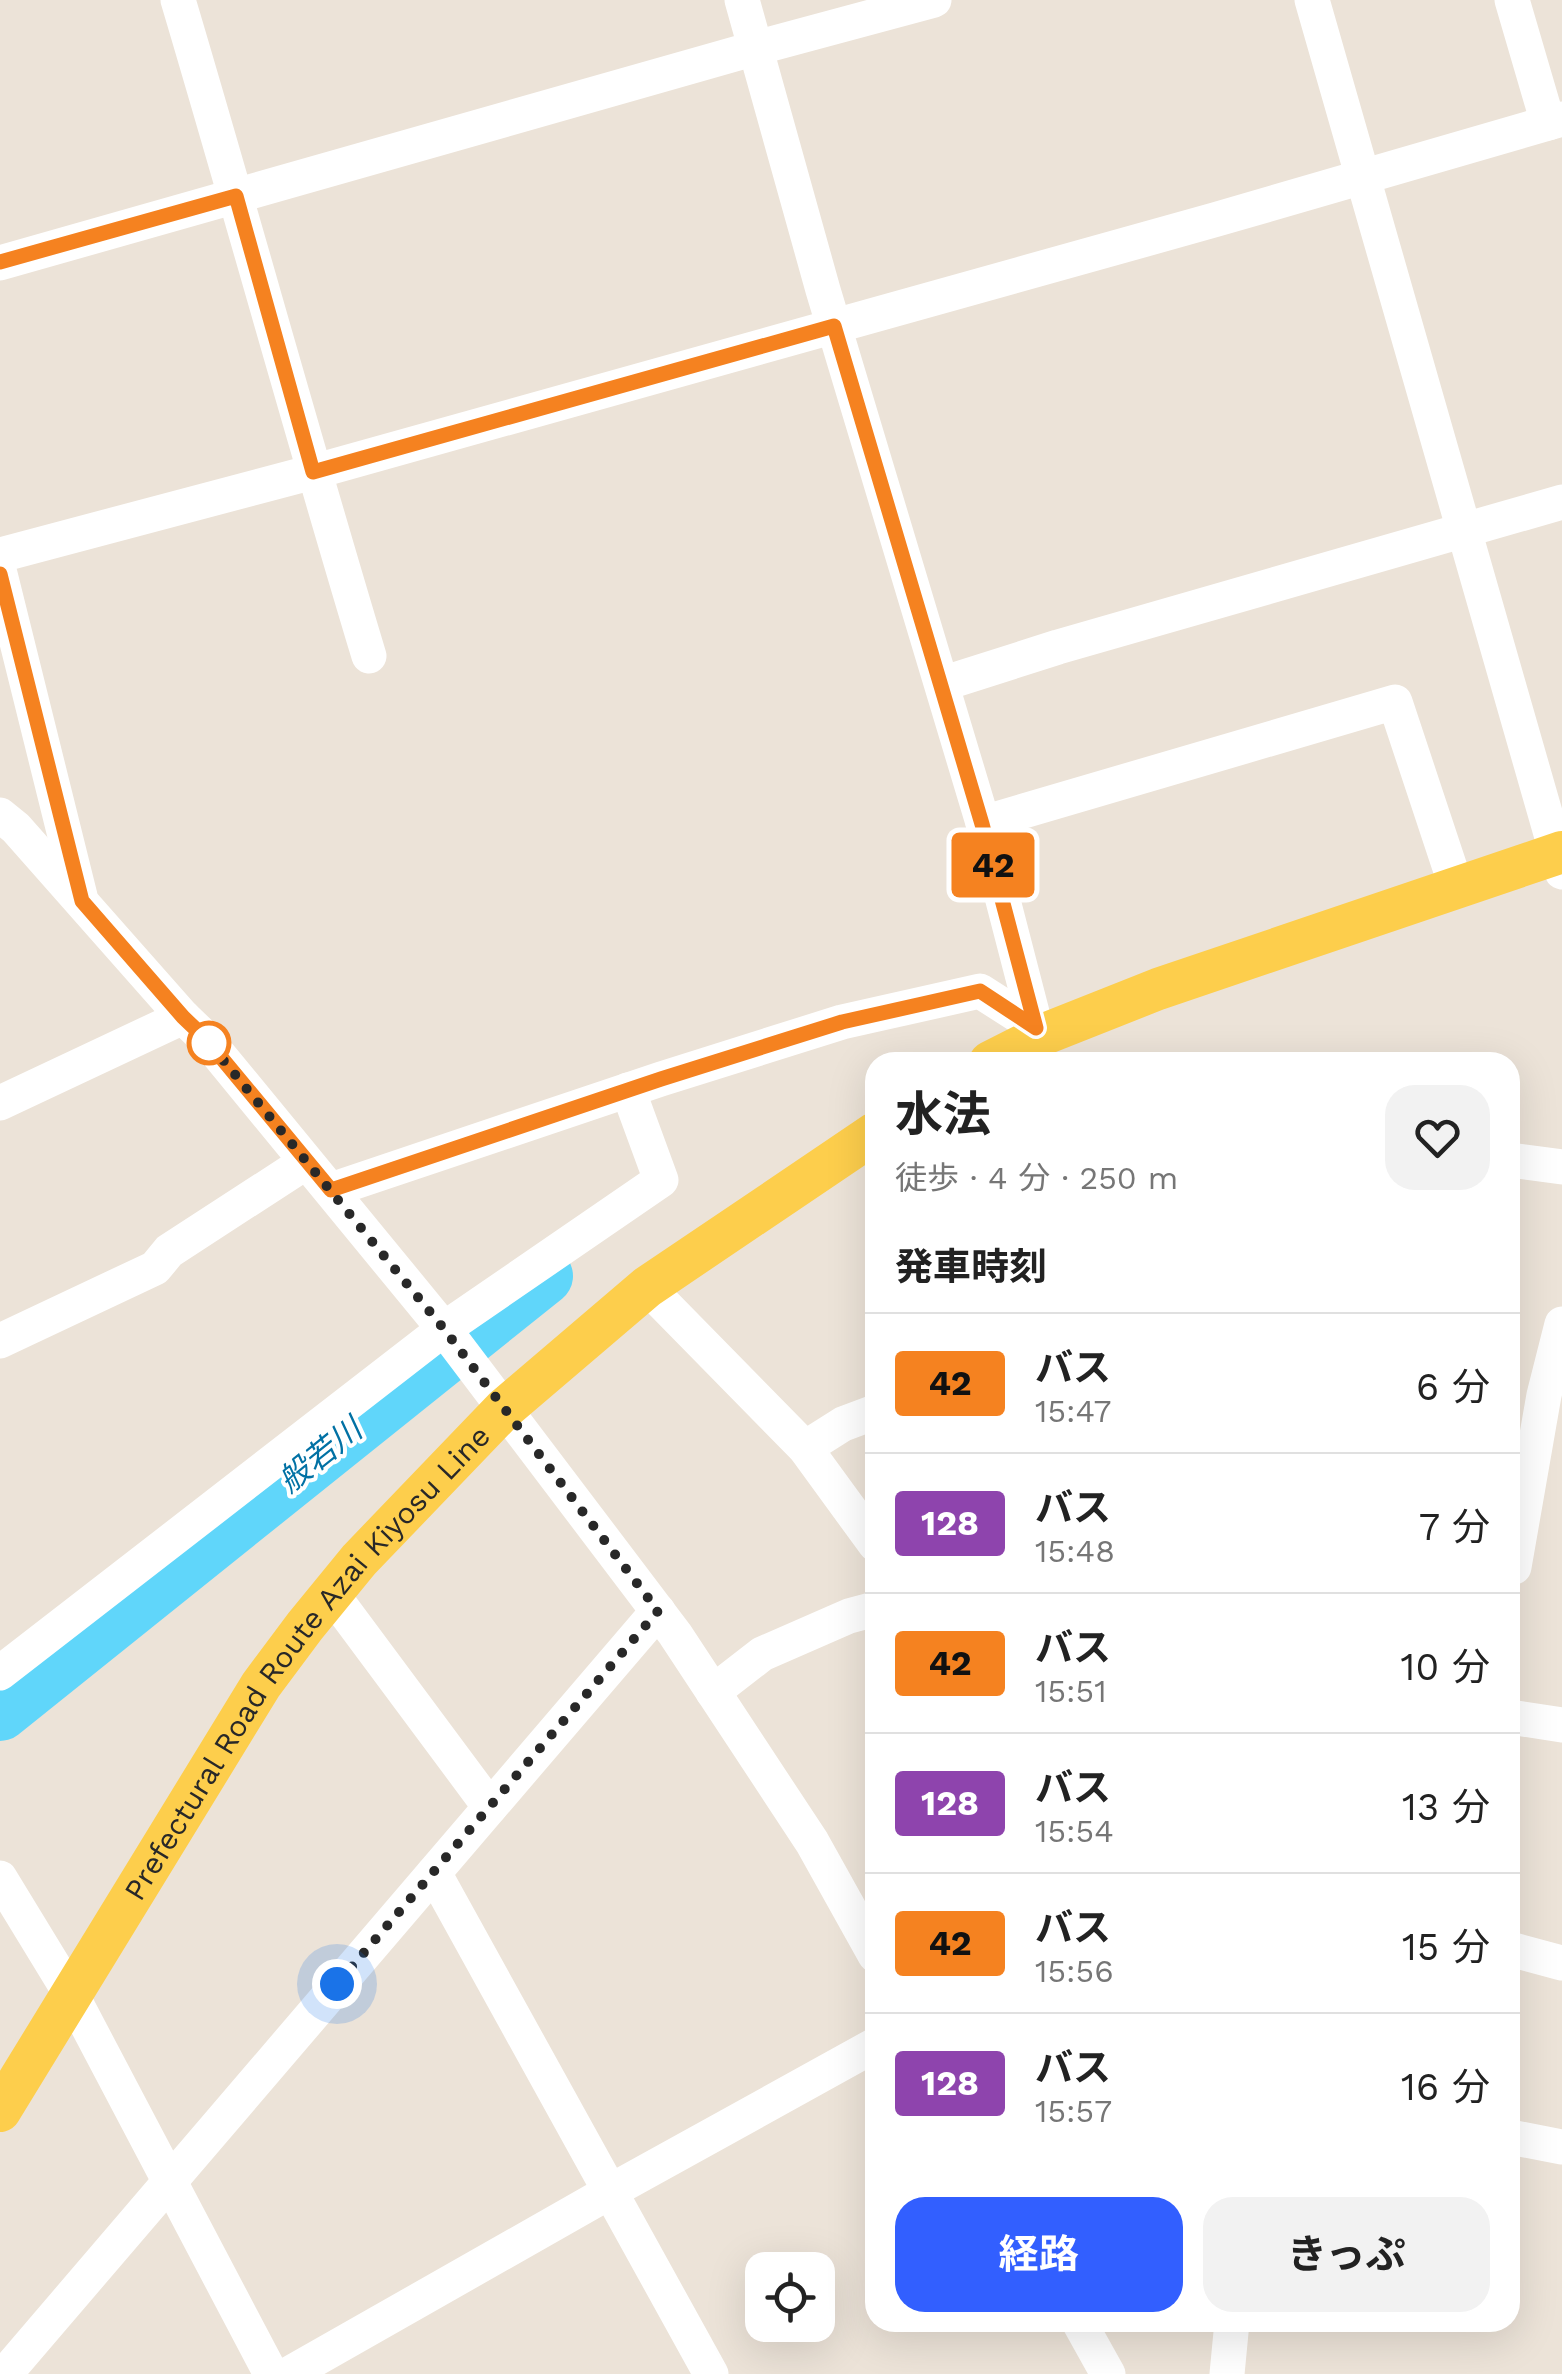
<!DOCTYPE html>
<html lang="ja">
<meta charset="utf-8">
<style>
:root{--surface:#fff;--page:#f2f2f2;--text:#222;--muted:#767676;--line:#e0e0e0;--accent:#325fff}
body{margin:0;font-family:"Work Sans","Noto Sans JP",sans-serif;background:var(--page);color:var(--text);height:100vh;display:flex;flex-direction:column;font-size:38px;white-space:nowrap}
*{box-sizing:border-box;margin:0}
p{font-size:32px;color:var(--muted)}
.icon{flex:none;width:55px;height:55px;fill:none;stroke:currentColor;stroke-width:2;stroke-linecap:round;stroke-linejoin:round}
.map{position:relative;flex:1;overflow:hidden}
.side{position:absolute;left:865px;top:1052px;width:655px;height:1280px;display:flex;flex-direction:column;background:var(--surface);border-radius:30px;box-shadow:0 10px 40px #0002}
.side>*{flex:none}
.badge{padding:0 20px;border-radius:8px;font-size:35px;line-height:65px}
.controls{position:absolute;left:745px;top:2252px;display:grid;gap:20px}
.controls a{display:grid;place-items:center;width:90px;height:90px;border-radius:20px;background:var(--surface);box-shadow:0 10px 40px #0002;font-size:50px}
.you{position:absolute;width:50px;height:50px;margin:-25px;border:8px solid #fff;border-radius:50%;background:#1a73e8;box-shadow:0 0 0 15px #1a73e833}
.map>.badge{position:absolute;translate:-50% -50%;box-shadow:0 0 0 5px #fff}
h2{padding:0 30px;font-size:38px;line-height:90px}
.round{display:grid;place-items:center;flex:none;width:105px;height:105px;border-radius:30px;background:var(--page)}
.summary{display:flex;align-items:center;justify-content:space-between;height:170px;padding:0 30px}
h1{font-size:48px;font-weight:700;line-height:75px}
.button{display:flex;gap:20px;margin-top:auto;padding:20px 30px}
.button a{flex:1;height:115px;border-radius:30px;background:var(--accent);color:#fff;font-size:40px;font-weight:700;line-height:115px;text-align:center}
.button a+a{background:var(--page);color:var(--text)}
ul{padding:0;list-style:none}
li{display:flex;align-items:center;gap:30px;height:140px;padding:0 30px;border-top:2px solid var(--line)}
li div{flex:1}
li b{display:block;font-size:38px}
li em{font-style:normal}
li .badge{min-width:110px;font-weight:700;text-align:center}
.map>svg:first-child{display:block}
.lines{fill:none;stroke-linecap:round;stroke-linejoin:round}
.river{stroke:#60d6fa;stroke-width:58}
.minor{stroke:#fff;stroke-width:35}
.major{stroke:#fdce4c;stroke-width:42}
.line-casing{stroke:#fff;stroke-width:22}
.line{stroke:#f58220;stroke-width:15}
.walk{stroke:#282828;stroke-width:10;stroke-dasharray:0 18}
.stop-dot{fill:#fff;stroke:#f58220;stroke-width:5}
.labels{text-anchor:middle;dominant-baseline:central;stroke-width:8;stroke-linejoin:round;paint-order:stroke}
.street-label{font-size:30px;fill:#282828;stroke:#fff}
.water-label{font-size:32px;font-style:italic;fill:#0171a4;stroke:#fff}
</style>
<div class="map">
<svg width="1562" height="2374" viewBox="0 0 1562 2374">
<rect width="100%" height="100%" fill="#ece3d8"/>
<g class="lines">
<path class="river" d="M0 1712 544 1276"/>
<g class="minor">
<path d="M178 0C243 218 303 438 369 656"/>
<path d="M742 0 823 290 983 823 1036 1028"/>
<path d="M1312 0 1562 872"/>
<path d="M1512 0 1548 123"/>
<path d="M0 263 756 48 934 0"/>
<path d="M0 555 313 472 1214 220 1562 119"/>
<path d="M0 574 80 896"/>
<path d="M942 684 1058 647 1562 502"/>
<path d="M0 815 16 828 183 1017 205 1038 444 1329 675 1634 812 1842 875 1955"/>
<path d="M983 823 1395 702 1457 889"/>
<path d="M0 1103 183 1017"/>
<path d="M1510 1160 1562 1167"/>
<path d="M331 1190 661 1079 842 1022 980 991 1046 1033"/>
<path d="M647 1287 805 1448 875 1544"/>
<path d="M0 1341 155 1268 169 1251 306 1162"/>
<path d="M805 1448 843 1424 875 1412"/>
<path d="M1510 1567H1514L1544 1395 1562 1324"/>
<path d="M331 1593 490 1807"/>
<path d="M0 1673 444 1329 661 1180 628 1090"/>
<path d="M713 1692 762 1654 849 1616 875 1609"/>
<path d="M1510 1717 1562 1725"/>
<path d="M434 1873 711 2374"/>
<path d="M0 1878 72 1996 271 2374"/>
<path d="M1510 1949 1562 1963"/>
<path d="M1510 2137 1562 2147"/>
<path d="M1079 2322 1108 2374"/>
<path d="M5 2374 658 1611"/>
<path d="M289 2374 611 2191 875 2045"/>
<path d="M1227 2374 1232 2322"/>
</g>
<g class="major">
<path d="M990 1062 1047 1033 1158 989 1562 852"/>
<path id="s1" d="M0 2111 261 1685 305 1626 359 1560 504 1409 647 1287 875 1133"/>
</g>
</g>
<g class="lines">
<g class="line-casing">
<path id="line" d="M0 262 236 196 313 472 834 326 982 824 1036 1028 980 991 842 1022 661 1079 331 1190 205 1038 183 1017 82 901 0 574"/>
</g>
<use href="#line" class="line"/>
<path class="walk" d="M209 1043 205 1038 444 1329 658 1611 337 1984"/>
</g>
<circle class="stop-dot" cx="209" cy="1043" r="20"/>
<g class="labels">
<g class="street-label">
<text stroke="none"><textPath href="#s1" startOffset="545">Prefectural Road Route Azai Kiyosu Line</textPath></text>
</g>
<g class="water-label">
<text transform="translate(320 1455) rotate(-39)">般若川</text>
</g>
</g>
</svg>
<div class="controls">
<a><svg class="icon" aria-label="locate" viewBox="0 0 24 24"><circle cx="12" cy="12" r="6"/><path d="M12 2v4M12 18v4M2 12h4M18 12h4"/></svg></a>
</div>
<div class="you" style="left:337px;top:1984px"></div>
<b class="badge" style="left:993px;top:865px;background:#f58220;color:#111">42</b>
<section class="side">
<div class="summary"><div><h1>水法</h1><p>徒歩 · 4 分 · 250 m</p></div><a class="round"><svg class="icon" aria-label="heart" viewBox="0 0 24 24"><path d="M12 20l-8-8c-3-5 5-10 8-4 3-6 11-1 8 4z"/></svg></a></div>
<h2>発車時刻</h2>
<ul>
<li><span class="badge" style="background:#f58220;color:#111">42</span><div><b>バス</b><p>15:47</p></div><em>6 分</em></li>
<li><span class="badge" style="background:#8e44ad;color:#fff">128</span><div><b>バス</b><p>15:48</p></div><em>7 分</em></li>
<li><span class="badge" style="background:#f58220;color:#111">42</span><div><b>バス</b><p>15:51</p></div><em>10 分</em></li>
<li><span class="badge" style="background:#8e44ad;color:#fff">128</span><div><b>バス</b><p>15:54</p></div><em>13 分</em></li>
<li><span class="badge" style="background:#f58220;color:#111">42</span><div><b>バス</b><p>15:56</p></div><em>15 分</em></li>
<li><span class="badge" style="background:#8e44ad;color:#fff">128</span><div><b>バス</b><p>15:57</p></div><em>16 分</em></li>
</ul>
<div class="button"><a>経路</a><a>きっぷ</a></div>
</section>
</div>
